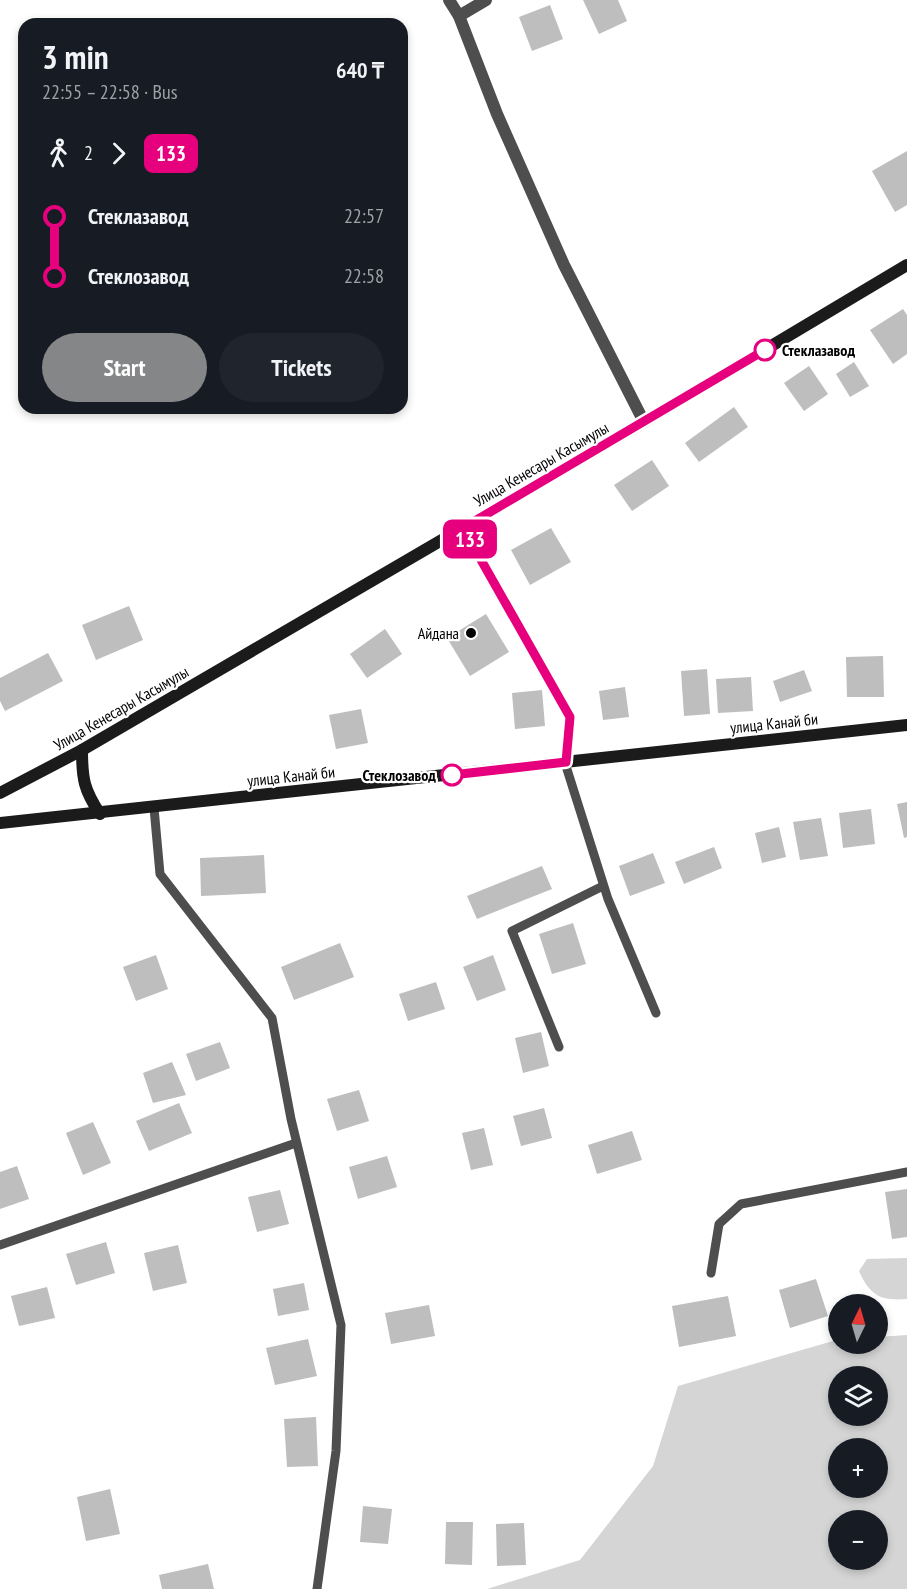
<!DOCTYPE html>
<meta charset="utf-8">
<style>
:root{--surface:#171b24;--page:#20242c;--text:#f1f3f6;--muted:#9ea1a6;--accent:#858687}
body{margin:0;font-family:"PT Sans Narrow",sans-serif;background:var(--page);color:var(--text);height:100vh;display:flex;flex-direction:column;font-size:22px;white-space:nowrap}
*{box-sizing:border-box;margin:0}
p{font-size:20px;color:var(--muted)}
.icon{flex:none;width:33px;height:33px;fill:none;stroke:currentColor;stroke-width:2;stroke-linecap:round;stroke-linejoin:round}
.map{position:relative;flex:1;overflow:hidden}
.sheet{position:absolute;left:18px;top:18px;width:390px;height:396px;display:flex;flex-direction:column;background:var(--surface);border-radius:18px;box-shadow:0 3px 9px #0003}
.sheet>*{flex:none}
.badge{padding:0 12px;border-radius:9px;font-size:21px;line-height:39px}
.needle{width:39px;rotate:5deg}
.buttons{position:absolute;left:828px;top:1294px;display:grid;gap:12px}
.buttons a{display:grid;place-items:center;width:60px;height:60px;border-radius:50%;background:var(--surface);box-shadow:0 3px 9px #0003;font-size:30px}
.map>.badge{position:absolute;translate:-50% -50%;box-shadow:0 0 0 3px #fff}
.legs{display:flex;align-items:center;gap:9px;height:66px;padding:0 24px;font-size:20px}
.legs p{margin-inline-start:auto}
.overview{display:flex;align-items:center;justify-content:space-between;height:102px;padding:0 24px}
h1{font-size:33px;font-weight:600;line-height:45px}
.action{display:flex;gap:12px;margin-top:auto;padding:12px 24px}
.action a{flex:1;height:69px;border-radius:36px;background:var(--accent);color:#fff;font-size:24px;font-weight:600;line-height:69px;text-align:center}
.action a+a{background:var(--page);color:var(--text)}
ul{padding:0 24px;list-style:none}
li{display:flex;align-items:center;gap:21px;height:60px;font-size:22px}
li i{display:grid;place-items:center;width:9px;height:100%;margin:0 8px;background:currentColor}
li i::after{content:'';width:15px;height:15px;margin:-8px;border:4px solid;border-radius:50%;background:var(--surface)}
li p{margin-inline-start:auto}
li:first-child i{background:linear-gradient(#0000 50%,currentColor 0)}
li:last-child i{background:linear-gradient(currentColor 50%,#0000 0)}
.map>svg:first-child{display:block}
.green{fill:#d5d5d5;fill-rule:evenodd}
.building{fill:#bebebe}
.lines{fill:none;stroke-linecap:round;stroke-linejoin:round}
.lane{stroke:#4e4e4e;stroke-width:9}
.street{stroke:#4e4e4e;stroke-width:12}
.secondary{stroke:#1b1b1b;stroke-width:12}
.line-1-casing{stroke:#fff;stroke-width:14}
.line-1{stroke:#e6007e;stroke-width:9}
.stop-1-dot{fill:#fff;stroke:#e6007e;stroke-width:3}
.poi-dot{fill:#000;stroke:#fff;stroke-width:2}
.labels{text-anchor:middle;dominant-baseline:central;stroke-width:4.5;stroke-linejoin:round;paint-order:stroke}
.stop-label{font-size:16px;font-weight:bold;fill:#000;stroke:#fff;text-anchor:start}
.street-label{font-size:16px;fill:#000;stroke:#fff}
.poi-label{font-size:16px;fill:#000;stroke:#fff;text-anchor:end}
</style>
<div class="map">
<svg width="907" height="1589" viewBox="0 0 907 1589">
<rect width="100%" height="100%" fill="#fff"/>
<g class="green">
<path d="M907 1258V1299C881 1301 870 1296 859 1271L867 1259Z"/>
<path d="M907 1335V1589H487L580 1560 653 1466 678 1386 833 1341H838V1344H878V1337ZM838 1377H878V1416H838ZM838 1449H878V1488H838ZM838 1521H878V1560H838Z"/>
</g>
<g class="building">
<path d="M583 0H618L627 21 599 34Z"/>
<path d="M550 5 563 39 532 51 519 17Z"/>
<path d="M907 151V205L895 212 872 171Z"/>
<path d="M903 309 907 315V354L893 364 870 330Z"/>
<path d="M854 362 869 386 850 397 836 374Z"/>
<path d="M809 366 828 394 804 411 784 383Z"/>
<path d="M734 407 748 427 699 462 685 443Z"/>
<path d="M652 460 669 486 632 511 614 485Z"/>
<path d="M551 528 571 562 530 585 511 550Z"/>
<path d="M129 606 143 640 96 660 82 625Z"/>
<path d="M486 614 509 652 470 676 447 638Z"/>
<path d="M385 629 402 654 367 678 350 654Z"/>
<path d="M48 653 63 681 5 711 0 701V678Z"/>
<path d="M883 656 884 697H847L846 657Z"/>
<path d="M707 669 710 714 684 716 681 671Z"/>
<path d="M804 670 812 691 780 702 773 681Z"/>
<path d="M751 677 753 711 718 713 716 679Z"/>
<path d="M625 687 629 717 603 720 599 691Z"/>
<path d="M542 690 545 726 515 729 512 693Z"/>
<path d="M361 709 368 743 336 749 329 715Z"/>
<path d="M907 802V837L904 838 897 804Z"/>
<path d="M871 809 875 844 843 848 839 813Z"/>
<path d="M821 818 828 856 800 860 793 822Z"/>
<path d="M779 827 786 857 762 863 755 833Z"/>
<path d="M714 847 722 868 684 884 675 862Z"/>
<path d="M653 853 665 883 630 896 619 866Z"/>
<path d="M264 855 266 893 201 896 200 858Z"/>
<path d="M542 866 552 889 477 919 467 896Z"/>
<path d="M573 923 586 964 552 974 539 934Z"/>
<path d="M340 943 354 977 294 1000 281 967Z"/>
<path d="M156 955 168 989 136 1001 123 967Z"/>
<path d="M493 955 506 990 477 1001 463 967Z"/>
<path d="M436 982 445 1009 408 1021 399 994Z"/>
<path d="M541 1032 549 1066 523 1073 515 1038Z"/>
<path d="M220 1042 230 1068 196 1081 186 1054Z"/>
<path d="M172 1062 186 1095 153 1103 143 1073Z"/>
<path d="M359 1090 369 1121 337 1131 327 1099Z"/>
<path d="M179 1103 192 1133 149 1151 136 1121Z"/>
<path d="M544 1108 552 1138 521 1146 513 1116Z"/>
<path d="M93 1122 111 1163 83 1175 66 1133Z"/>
<path d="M484 1128 493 1165 471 1170 462 1133Z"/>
<path d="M632 1131 642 1160 597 1174 588 1145Z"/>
<path d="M387 1156 397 1187 358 1199 349 1167Z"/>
<path d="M17 1166 29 1199 0 1209V1172Z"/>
<path d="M907 1189V1237L892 1239 885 1192Z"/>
<path d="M280 1190 289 1224 257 1232 248 1197Z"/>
<path d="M106 1242 115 1273 76 1285 66 1254Z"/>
<path d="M178 1245 187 1283 153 1291 144 1253Z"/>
<path d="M816 1279 828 1316 790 1328 779 1290Z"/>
<path d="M304 1283 309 1310 278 1316 273 1289Z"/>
<path d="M47 1287 55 1318 19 1326 11 1296Z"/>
<path d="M728 1296 736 1336 679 1347 672 1306Z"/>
<path d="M429 1305 435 1336 391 1344 385 1313Z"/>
<path d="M308 1339 317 1376 275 1385 266 1348Z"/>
<path d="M316 1417 318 1466 287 1467 284 1419Z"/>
<path d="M110 1489 120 1534 86 1541 77 1497Z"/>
<path d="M363 1506 392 1509 388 1544 360 1542Z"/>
<path d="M446 1522H473L472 1565 445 1564Z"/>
<path d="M524 1523 526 1565 497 1566 496 1524Z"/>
<path d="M208 1564 214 1589H162L159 1575Z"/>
</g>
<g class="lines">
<g class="lane">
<path d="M463 528 570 717 565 763 608 899 656 1013"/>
<path d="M154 808 160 874 272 1018 291 1119 341 1325 336 1451 317 1589"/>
<path d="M559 1047 512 931 603 886"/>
<path d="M0 1245 296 1143"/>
<path d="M711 1273 719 1224 741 1204 907 1172"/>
</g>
<g class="street">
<path d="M449 0 459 16 497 114 564 265 644 422"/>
<path d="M459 16 486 0"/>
</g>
<g class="secondary">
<path d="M82 750C82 779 84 790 100 814"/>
<path d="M0 793 82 750 644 422 907 265"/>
<path d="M0 823 907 725"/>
</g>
</g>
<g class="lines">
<g class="line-1-casing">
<path id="line-1" d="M452 775 566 762 570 717 463 528 765 350"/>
</g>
<use href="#line-1" class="line-1"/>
</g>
<g class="stop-1-dot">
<circle cx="765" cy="350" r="10"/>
<circle cx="452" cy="775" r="10"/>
</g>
<circle class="poi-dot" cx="471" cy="633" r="6"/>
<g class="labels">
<g class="stop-label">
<text x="782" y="350">Стеклазавод</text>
<text x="436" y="775" text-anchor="end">Стеклозавод</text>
</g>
<g class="street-label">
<text transform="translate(541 464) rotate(-30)">Улица Кенесары Касымулы</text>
<text transform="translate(121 708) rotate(-30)">Улица Кенесары Касымулы</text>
<text transform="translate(774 723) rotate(-6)">улица Канай би</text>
<text transform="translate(291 776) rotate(-6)">улица Канай би</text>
</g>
<g class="poi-label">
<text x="459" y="633">Айдана</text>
</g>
</g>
</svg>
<div class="buttons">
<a><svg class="needle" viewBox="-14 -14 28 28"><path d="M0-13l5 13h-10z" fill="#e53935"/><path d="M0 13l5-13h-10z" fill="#9ea1a6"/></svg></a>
<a><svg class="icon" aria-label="layers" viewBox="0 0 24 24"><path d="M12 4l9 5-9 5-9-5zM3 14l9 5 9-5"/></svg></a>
<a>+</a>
<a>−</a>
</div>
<b class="badge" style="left:470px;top:539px;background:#e6007e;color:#fff">133</b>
<section class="sheet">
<div class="overview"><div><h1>3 min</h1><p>22:55 – 22:58 · Bus</p></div><b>640 ₸</b></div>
<div class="legs"><svg class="icon" aria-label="walk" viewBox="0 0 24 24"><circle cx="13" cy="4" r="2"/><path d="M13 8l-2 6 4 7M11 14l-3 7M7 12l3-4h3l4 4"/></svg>2<svg class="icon" aria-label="forward" viewBox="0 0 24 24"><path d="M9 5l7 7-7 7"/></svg><b class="badge" style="background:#e6007e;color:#fff">133</b></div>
<ul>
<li><i style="color:#e6007e"></i><b>Стеклазавод</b><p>22:57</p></li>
<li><i style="color:#e6007e"></i><b>Стеклозавод</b><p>22:58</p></li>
</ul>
<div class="action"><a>Start</a><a>Tickets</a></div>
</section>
</div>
